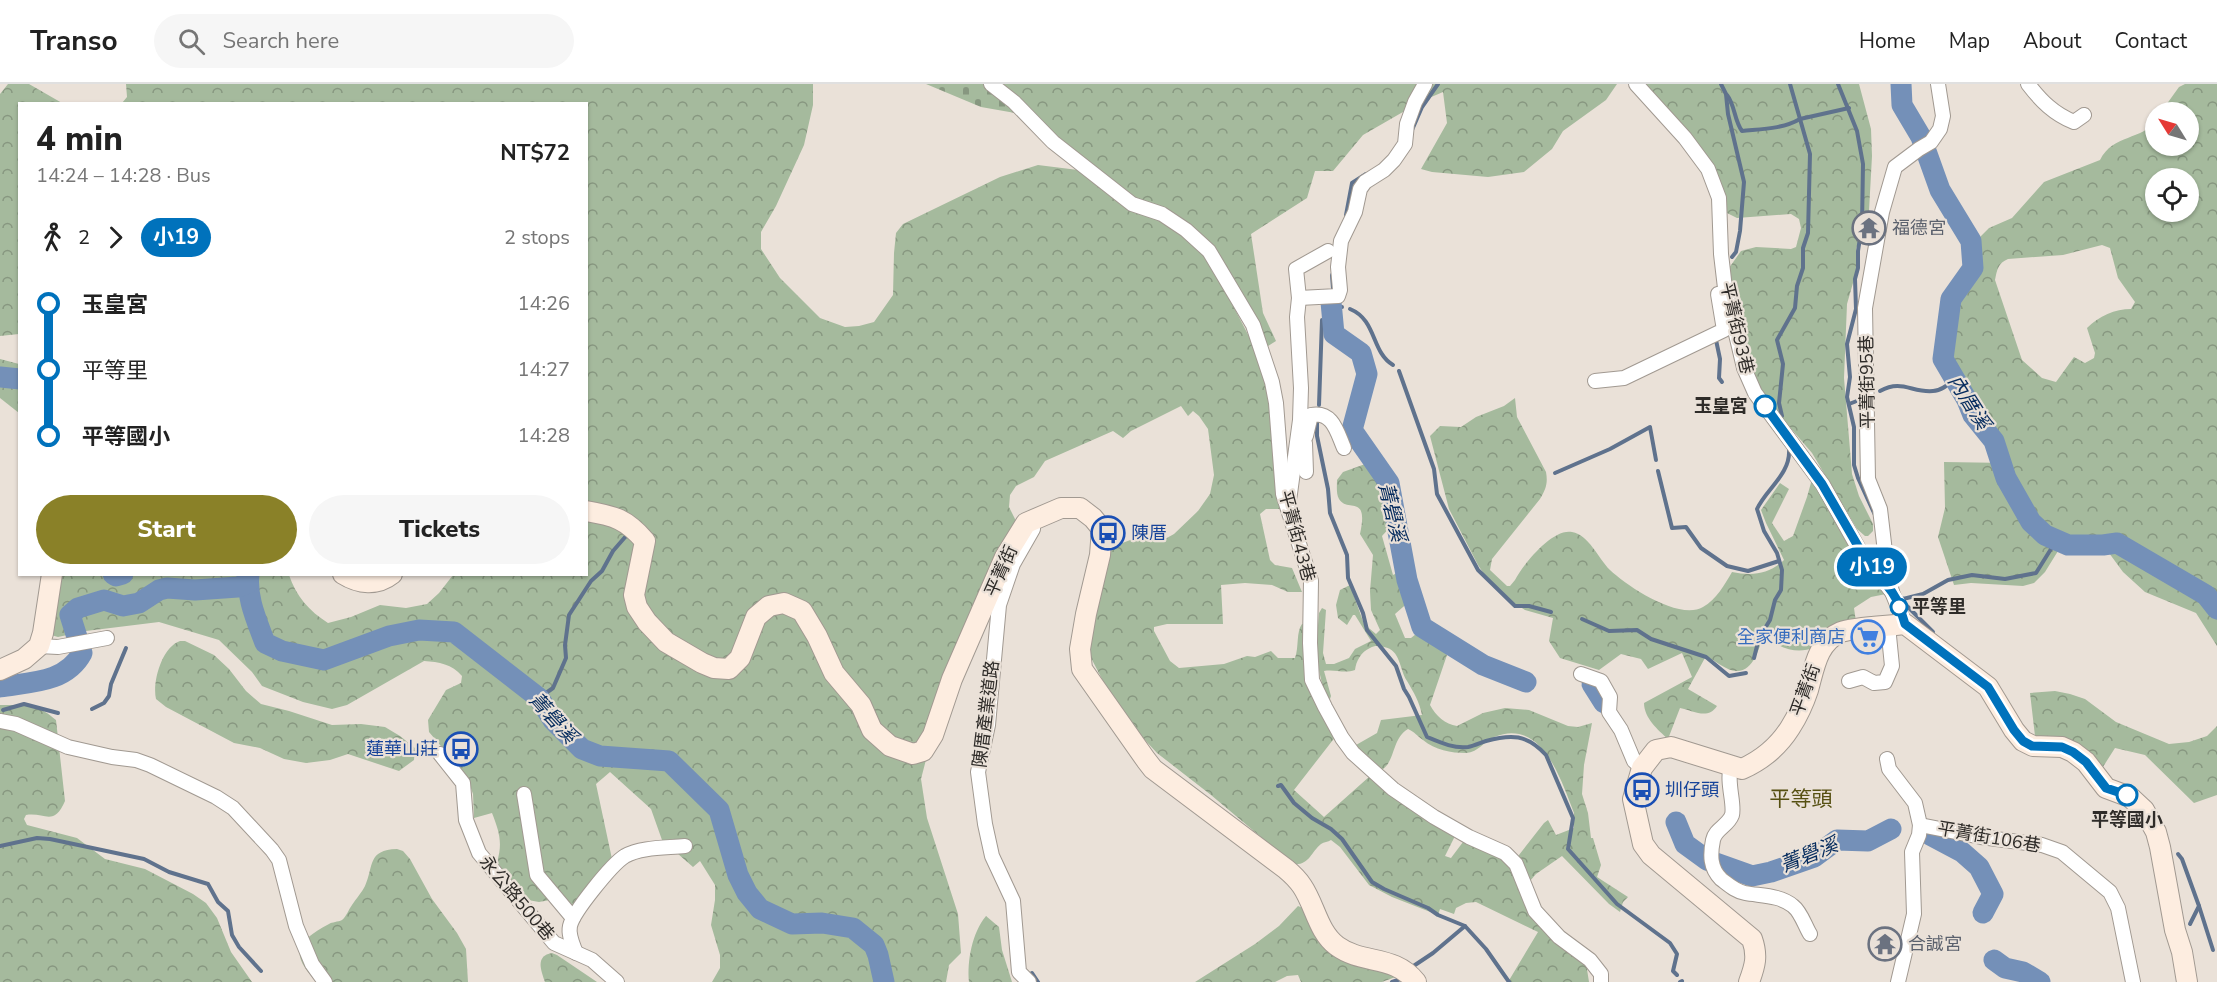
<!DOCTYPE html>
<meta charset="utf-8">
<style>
:root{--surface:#fff;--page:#f6f6f6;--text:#222;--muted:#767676;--line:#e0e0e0;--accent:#8a8128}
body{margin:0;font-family:"Nunito Sans","Noto Sans TC",sans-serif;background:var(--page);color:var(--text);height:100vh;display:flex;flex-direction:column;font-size:22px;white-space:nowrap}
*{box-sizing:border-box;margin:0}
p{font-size:20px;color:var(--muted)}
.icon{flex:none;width:33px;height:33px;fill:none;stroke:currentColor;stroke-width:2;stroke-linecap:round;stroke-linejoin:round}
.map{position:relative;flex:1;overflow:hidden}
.side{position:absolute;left:18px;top:18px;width:570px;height:474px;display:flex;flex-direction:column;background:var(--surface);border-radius:0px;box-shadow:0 2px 4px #0004}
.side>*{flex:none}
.badge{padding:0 12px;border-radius:20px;font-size:21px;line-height:39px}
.needle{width:39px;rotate:307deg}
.tools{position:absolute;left:2145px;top:18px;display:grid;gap:12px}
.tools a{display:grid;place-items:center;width:54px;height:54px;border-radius:50%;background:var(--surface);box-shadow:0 2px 4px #0004;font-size:30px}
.map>.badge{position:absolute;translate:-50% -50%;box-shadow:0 0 0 3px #fff}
.legs{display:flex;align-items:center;gap:9px;height:66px;padding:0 18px;font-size:20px}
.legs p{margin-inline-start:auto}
.head{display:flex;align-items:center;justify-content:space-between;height:102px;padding:0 18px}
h1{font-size:33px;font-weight:800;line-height:45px}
.action{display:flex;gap:12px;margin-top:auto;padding:12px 18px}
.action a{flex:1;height:69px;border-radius:36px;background:var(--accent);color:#fff;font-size:24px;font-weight:800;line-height:69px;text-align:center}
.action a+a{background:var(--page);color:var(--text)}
ul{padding:0 18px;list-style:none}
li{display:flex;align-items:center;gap:21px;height:66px;font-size:22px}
li i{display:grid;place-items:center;width:9px;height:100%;margin:0 8px;background:currentColor}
li i::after{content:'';width:15px;height:15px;margin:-8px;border:4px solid;border-radius:50%;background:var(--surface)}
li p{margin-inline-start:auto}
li:first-child i{background:linear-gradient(#0000 50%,currentColor 0)}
li:last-child i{background:linear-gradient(currentColor 50%,#0000 0)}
header{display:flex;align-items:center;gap:36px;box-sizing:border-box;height:84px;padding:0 30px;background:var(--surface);border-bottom:2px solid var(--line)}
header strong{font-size:28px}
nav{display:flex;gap:33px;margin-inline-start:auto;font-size:21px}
.search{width:420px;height:54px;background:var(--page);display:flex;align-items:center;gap:15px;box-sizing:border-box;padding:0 21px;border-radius:33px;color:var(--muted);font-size:22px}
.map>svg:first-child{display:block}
.forest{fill:url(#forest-crowns);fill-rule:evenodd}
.cemetery{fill:url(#cemetery-stones)}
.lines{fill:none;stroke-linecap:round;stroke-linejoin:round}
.stream{stroke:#5f728d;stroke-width:4}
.river{stroke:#7490b8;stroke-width:21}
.street-casing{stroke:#a19991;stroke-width:16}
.secondary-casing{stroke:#a19991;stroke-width:22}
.street{stroke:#fff;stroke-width:14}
.secondary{stroke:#fdede0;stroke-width:20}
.line-1-casing{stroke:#fff;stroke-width:14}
.line-1{stroke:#0072bc;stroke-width:9}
.stop-1-dot{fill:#fff;stroke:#0072bc;stroke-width:3}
.labels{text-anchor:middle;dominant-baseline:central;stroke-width:4.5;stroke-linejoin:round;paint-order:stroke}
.worship-label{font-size:18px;fill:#5b616d;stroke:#eae1d8;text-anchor:start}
.street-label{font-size:18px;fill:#2f2c29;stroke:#eae1d8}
.stop-label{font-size:18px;font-weight:bold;fill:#2f2c29;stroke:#eae1d8;text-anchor:end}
.transit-label{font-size:18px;fill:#164399;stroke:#eae1d8;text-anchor:start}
.shop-label{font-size:18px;fill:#366cbe;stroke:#eae1d8;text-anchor:end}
.water-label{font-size:20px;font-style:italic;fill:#062c5e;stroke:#eae1d8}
.quarter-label{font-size:21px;fill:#565012;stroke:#eae1d8}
</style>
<header>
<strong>Transo</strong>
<div class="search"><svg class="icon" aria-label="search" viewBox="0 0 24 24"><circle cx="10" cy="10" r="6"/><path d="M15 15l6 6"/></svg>Search here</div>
<nav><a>Home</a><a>Map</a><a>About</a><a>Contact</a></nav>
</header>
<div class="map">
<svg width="2217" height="898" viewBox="0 0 2217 898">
<defs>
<pattern id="forest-crowns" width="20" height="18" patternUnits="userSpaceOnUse" patternTransform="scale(1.5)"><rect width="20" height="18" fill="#a5ba9d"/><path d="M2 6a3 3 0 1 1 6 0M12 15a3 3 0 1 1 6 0" fill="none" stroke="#879780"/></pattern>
<pattern id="cemetery-stones" width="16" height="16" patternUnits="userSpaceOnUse" patternTransform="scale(1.5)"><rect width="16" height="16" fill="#a5ba9d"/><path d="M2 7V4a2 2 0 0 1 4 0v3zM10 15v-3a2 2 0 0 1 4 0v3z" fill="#879780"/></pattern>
</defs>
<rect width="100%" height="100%" fill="#eae1d8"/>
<g class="forest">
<path d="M8 0H29L62 19 20 20 19 250 0 252V10Z"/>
<path d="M126 0H813V21L804 61 776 122 761 148V165L780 194 820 234 845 243 859 242 874 238 893 211 894 169 896 149 903 140 1000 93 1038 81 1078 86 1181 148 1207 171 1259 272 1271 313 1285 425H1266L1260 430 1270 476 1275 481 1292 484 1302 508H1288L1272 501 1245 499 1221 501 1223 540H1167L1154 543V547L1170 577 1179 584 1224 580 1247 572 1255 573 1271 567 1278 574H1295C1299 563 1296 548 1302 540H1305L1306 572 1336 652 1294 706 1324 733 1370 692 1455 752 1445 772 1451 774 1463 758 1492 767 1502 775 1586 879 1589 898H1508L1538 848 1476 818 1466 819 1456 824 1454 830 1440 825 1438 831 1392 813 1369 801 1340 763 1331 756C1328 758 1324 758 1321 760 1311 768 1309 782 1293 780L1211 711 1157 669 1143 654 1103 597 1089 570V553L1105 472 1117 461 1133 455H1165L1174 450 1198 427 1210 410 1214 391 1208 345 1199 332 1193 327 1188 332 1181 322 1131 347 1123 354 1113 347 1045 377 1034 393 1016 402 1010 411 1009 423 1019 443 943 610 921 695 927 734 958 830 961 869 949 881 946 898H712L720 884V871L711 841 715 816V801L700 777 693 783 662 756 651 725 610 688 596 700 612 775 572 827 550 816 539 818 528 816 509 796 497 778C503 759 499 747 492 729L474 734 473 710 467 693 429 648 428 636 446 606 461 599 462 592C452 580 439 578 424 577L347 621 332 625 303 618 262 602 252 588 219 556 159 538 86 547 58 553 51 551 58 491H289C296 512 309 527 328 539L351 533 380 521 406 524 427 520 439 509 453 491 586 490V20L122 19 127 13Z"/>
<path d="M994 0H1617L1606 16 1563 47 1552 65 1524 88 1488 93 1432 88 1421 85 1447 39 1443 8 1422 17 1363 51 1333 87H1315L1307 114 1251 150 1263 229 1276 257 1265 264V254L1249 220 1212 165 1128 112Z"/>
<path d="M1643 0H1859L1871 45 1872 72 1869 127 1856 165 1857 185 1847 220 1844 294 1852 390 1859 412 1873 440V447L1868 452H1865L1857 445 1812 369 1775 326 1771 317 1761 308 1744 270 1730 205 1729 184 1741 167 1756 163 1791 165 1796 163 1801 144 1799 135 1791 130 1737 134 1723 127 1721 110Z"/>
<path d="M2185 0H2217V562L2196 529 2145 508 2123 488 2098 454 2086 451 2072 453 2058 467 2045 488 2034 499 2023 502 1971 499 1954 501 1938 453 1945 424 1944 378 2008 379 1950 277V251L1955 218 1977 182 1976 162 1980 153 1989 144 2012 134 2044 98 2100 76C2113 50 2143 56 2155 37L2156 62H2188V28H2161L2179 3ZM2156 94H2188V128H2156ZM2102 161 2110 164 2118 194 2135 218 2131 225C2115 225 2099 232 2087 244L2095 269 2094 274 2085 279 2074 273 2056 298 2042 294 2022 276 1995 196C1997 186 1998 179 2008 175L2063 171Z"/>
<path d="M0 275 19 280V329L0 314Z"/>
<path d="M1515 314 1517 333 1546 388C1548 399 1546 405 1540 415L1492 475 1490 486 1507 502H1510L1515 496C1523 481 1552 444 1572 448 1589 451 1598 474 1610 486 1627 502 1679 537 1703 523 1716 516 1725 500 1732 488 1751 492 1769 491 1784 476L1766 439 1761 426 1780 399 1789 405 1772 439 1784 457 1793 452 1807 413 1812 395 1886 510 1871 513 1854 524 1856 538C1831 555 1808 578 1776 560V552L1767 548 1764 551C1759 563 1754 588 1736 587 1727 587 1714 576 1706 572L1688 605 1717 622C1708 636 1694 627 1680 624L1668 655C1658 646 1644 634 1644 619L1692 593 1682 569 1648 585 1641 575 1621 570 1599 586 1560 574 1549 557 1553 534 1525 526 1514 519 1484 490 1478 481 1449 425 1430 352 1440 342 1461 343 1476 333 1504 322Z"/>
<path d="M1368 379C1387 393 1390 419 1393 440L1382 452 1393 491 1401 487 1403 489 1411 516 1395 530 1405 554H1411L1416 550 1445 568 1447 571 1430 621C1436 632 1445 640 1457 642L1483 629 1505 624 1529 626 1568 642 1578 643 1592 639 1584 681 1582 710 1588 729 1591 754H1593L1601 781 1597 793 1628 813 1623 818 1620 828 1609 820 1562 772 1536 790 1530 797 1519 780V771L1544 739 1548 736 1556 751 1574 744V729C1561 696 1542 633 1494 653 1484 657 1479 668 1466 669 1451 669 1435 666 1423 656 1417 652 1415 648 1408 645 1391 655 1396 679 1380 687L1356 661 1377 649 1381 636 1422 631C1419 617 1414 609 1407 597 1399 585 1401 566 1384 563 1379 562 1375 561 1370 564 1361 568 1356 577 1355 586 1344 590 1335 585 1324 587L1331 612 1330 615H1327C1315 581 1316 564 1319 529L1322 524 1326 526 1323 569 1326 580H1334L1349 574 1355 565 1371 557 1355 531H1353L1347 541 1338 534 1336 521 1340 506 1350 501 1364 540 1376 550 1380 546 1371 526 1370 507 1373 471 1360 450C1369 409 1347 429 1339 415 1336 410 1337 402 1337 396L1343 388Z"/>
<path d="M180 557H185L214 571 229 585 246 607 261 620 289 627 332 641 361 640 385 643 400 652 415 664 414 676 399 687 348 670 330 676 306 679 284 675 260 664 234 659 166 623 156 615C152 598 162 563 180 557Z"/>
<path d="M2055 607 2070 610 2085 615 2116 638 2169 660 2189 658 2207 652 2217 642V711L2194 719 2145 671 2115 664 2101 686C2081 654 2070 655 2035 652L2030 609Z"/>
<path d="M0 621C25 621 37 619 56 636L65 717C54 743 45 728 26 731L24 735 27 741 77 754 105 775 145 785 193 810 206 819 217 834 231 868 252 898H0Z"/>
<path d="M397 765 403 767 410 775 432 815 457 849 466 865 468 898H317C290 870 295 858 329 840 332 838 338 838 342 836 346 833 349 825 352 821 356 815 362 808 365 802 374 782 367 766 397 765Z"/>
<path d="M1298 822 1305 825 1315 839 1388 888 1398 892 1382 898H1301L1298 891 1287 892 1275 898H1195L1255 860 1279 842Z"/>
<path d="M986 832 999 843 1002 866 1012 898H969C967 877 972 849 986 832Z"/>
<path d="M552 869 557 871 597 898H545C541 886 535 872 552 869Z"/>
</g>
<path class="cemetery" d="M926 0H993L1021 30 981 23Z"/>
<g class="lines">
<g class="stream">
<path d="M1721 0 1726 10 1728 30 1744 98 1740 147 1736 168 1732 173"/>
<path d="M1838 0 1857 47 1863 80 1862 141 1858 167V184L1855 195 1856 225 1847 260 1850 293 1847 313 1854 343V381L1858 394 1875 431"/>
<path d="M1727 11C1735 21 1734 36 1742 47 1761 45 1783 45 1800 35L1849 24"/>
<path d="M1412 46 1422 23 1438 0"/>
<path d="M1346 131 1352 99 1366 90"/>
<path d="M1332 191 1333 204"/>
<path d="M1325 224 1342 223"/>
<path d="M1350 225C1377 236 1371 268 1393 281"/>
<path d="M1716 256 1720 275 1719 294 1722 298"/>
<path d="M1399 287 1434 385 1437 410 1478 486 1515 522H1529L1551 528"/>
<path d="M1880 307C1902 295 1912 309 1933 307 1941 307 1949 300 1955 295"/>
<path d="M1849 320 1862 315"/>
<path d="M1319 321 1322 236"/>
<path d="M1782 332 1779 319 1783 280 1777 256 1795 224 1797 202 1803 184V164L1808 149 1810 70 1790 0"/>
<path d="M1317 336V352L1328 405 1330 429 1347 471 1348 494 1363 529 1367 546 1396 582 1404 605 1409 613 1427 653C1439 658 1454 665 1468 663 1474 662 1480 659 1486 657 1511 650 1527 650 1546 671L1573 734 1568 765 1617 820 1670 859 1677 870 1673 887 1677 891"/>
<path d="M1658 387 1672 444 1686 443 1701 464 1727 482 1748 487 1779 477"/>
<path d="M1555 389 1610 365 1650 343 1656 376"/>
<path d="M1902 514 1906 521 1933 548"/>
<path d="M1903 515 1923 510 1948 496 1972 491 2005 495 2036 489 2056 457"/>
<path d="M1582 535 1609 547 1637 546 1651 555 1706 573 1729 592 1746 589"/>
<path d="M1754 574 1759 554 1770 536 1775 516 1781 506 1782 486 1777 469 1764 447 1757 425C1766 405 1791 390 1789 365"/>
<path d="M539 614 553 604 566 574 565 561 569 531 591 497 602 487 613 467 626 452"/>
<path d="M92 625 104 619 109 612 111 600 126 564"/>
<path d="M3 626 24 620 58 629"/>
<path d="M1278 702 1281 701 1294 719 1312 734 1331 745 1342 755 1372 798 1384 805 1428 824 1438 831 1465 842 1486 865 1509 898"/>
<path d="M0 762 37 754 50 755 144 775 169 788 208 800 218 818 228 827 232 851 239 863 261 887"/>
<path d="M2178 770 2182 775 2199 822 2190 840"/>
<path d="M2199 822 2213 866"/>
<path d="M1412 883 1433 869 1465 842"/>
<path d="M1032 889 1038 898"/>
<path d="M1392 898 1401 895"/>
<path d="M1680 898 1682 897"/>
</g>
<g class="river">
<path d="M1901 0 1902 21 1921 53 1940 106 1971 157 1973 184 1951 215 1943 275 1967 316 1973 331 1994 357 2006 394 2031 438 2045 451 2068 461H2103L2117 459 2206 511 2217 525"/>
<path d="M1331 218 1334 250 1361 269 1367 290 1352 346 1389 399 1407 496 1422 543 1483 581 1526 598"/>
<path d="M0 293 20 295"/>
<path d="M113 490 116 492 123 490"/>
<path d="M249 490C246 514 257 537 265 559L282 567 324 576 389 552 419 546 454 548 539 614 553 636 582 665 600 672 669 677 719 726 738 791 747 809 760 825 792 840 822 839 853 844 874 861 878 871 884 898"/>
<path d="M1592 600 1604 619"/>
<path d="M0 603C30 598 66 599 82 569L70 531 78 524 104 516 123 522 139 519 159 506 167 504 195 506 238 503 248 499"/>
<path d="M1676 738 1685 760 1707 776 1752 792 1771 788 1814 773 1837 756 1868 757 1891 745"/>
<path d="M1930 751 1962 768 1979 783 1993 810 1983 829"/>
<path d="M1994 876 2005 884 2023 888 2040 898"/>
</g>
<g class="street-casing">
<g id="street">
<path d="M991 0 1014 18 1053 58 1132 120 1162 130 1186 146 1209 167 1253 241 1272 298 1276 319 1283 410 1311 497 1310 559 1312 596 1325 623 1342 654 1353 669 1393 705 1434 733 1469 753 1505 769 1516 780 1535 827 1559 853 1590 876 1601 890V898"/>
<path d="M1636 0 1685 54 1708 85 1719 114 1721 170 1725 204 1744 284 1755 309 1823 401 1861 469 1892 508"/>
<path d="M2028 0C2041 17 2054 30 2074 38L2084 31"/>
<path d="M1299 214 1338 212 1340 206 1338 183 1341 157 1355 128 1360 105 1365 98 1384 86 1394 76 1405 60 1407 40 1415 18 1425 0"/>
<path d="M1595 297 1624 294 1724 246 1718 210"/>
<path d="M1306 352 1311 331C1333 327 1337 348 1344 364"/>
<path d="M1305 359 1306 388"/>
<path d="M1289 417 1300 336 1301 304 1297 233 1299 214 1296 185 1328 167"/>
<path d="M1905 540 1892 508 1887 485 1880 425 1868 395 1865 224 1882 128 1895 83 1919 65 1931 58 1940 45 1943 32 1938 0"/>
<path d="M39 562 58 563 107 554"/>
<path d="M1581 590 1601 597 1610 613 1609 628 1621 646 1634 677 1642 684"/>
<path d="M1849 597 1863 593 1874 599 1885 598 1892 582 1888 542"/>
<path d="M0 637 16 640 68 663 112 673 136 676 150 681 216 713 233 724 272 766 279 776 296 842 312 880 325 898"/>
<path d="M440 670 463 699 466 736 479 769 554 859 592 876 617 898"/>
<path d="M1887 675 1889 685 1915 719 1920 741"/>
<path d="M1731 681C1726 698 1735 720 1732 731 1728 742 1715 745 1713 756 1710 771 1710 784 1721 795 1729 801 1735 807 1745 809 1761 812 1780 811 1793 822 1801 828 1805 842 1810 850"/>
<path d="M524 710 537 791 573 834"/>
<path d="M576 869C573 861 568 851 570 842 573 828 612 780 625 772 641 763 666 764 685 762"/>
<path d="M1029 898 1019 888 1013 817 992 772 985 740 978 688 988 641 999 521 1013 480 1033 445"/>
<path d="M1898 898 1914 830 1912 768 1919 751 1920 741 1981 753 2042 761 2062 768 2110 808 2118 824 2133 898"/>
</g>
</g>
<g class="secondary-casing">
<g id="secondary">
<path d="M586 427C615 432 626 435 645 457L634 511 637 523 647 538 666 558 702 579 714 584 729 585 740 574 756 533 769 522 784 519 802 527 817 552 834 589 861 621 872 646 890 662 913 670 923 667 933 651 952 595 1005 473 1026 439 1061 424H1080L1093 434 1102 445 1100 471 1086 530 1080 565 1082 585 1146 676 1153 685 1286 785C1292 790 1298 796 1302 802 1315 821 1318 848 1337 862 1363 881 1394 870 1416 898"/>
<path d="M343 490C359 500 377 502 392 490"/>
<path d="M0 586 24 575 39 562 43 549 52 490"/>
<path d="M1749 898C1755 882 1758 872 1752 855L1651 771 1643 760 1633 715 1642 684 1656 666 1671 663 1742 685C1762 676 1778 663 1790 644 1797 633 1804 618 1808 606 1814 585 1817 558 1841 548 1854 543 1889 542 1905 540L1988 603 2014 646 2023 657 2033 662 2062 663 2073 668 2086 678 2106 704 2130 713 2144 726 2156 748 2160 763 2175 846 2182 868 2187 898"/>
</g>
</g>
<use href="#street" class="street"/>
<use href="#secondary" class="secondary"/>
</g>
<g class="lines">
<g class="line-1-casing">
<path id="line-1" d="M1765 322 1822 400 1862 469 1892 508 1898 518 1905 540 1988 603 2014 646 2023 657 2032 662 2062 663 2073 668 2086 678 2106 704 2127 711"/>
</g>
<use href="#line-1" class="line-1"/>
</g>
<defs>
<g id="temple-ring" transform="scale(1.725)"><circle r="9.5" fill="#eae1d8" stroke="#6b7280" stroke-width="1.5"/><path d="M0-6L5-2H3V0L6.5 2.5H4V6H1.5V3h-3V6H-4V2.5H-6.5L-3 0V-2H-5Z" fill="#6b7280"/></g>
<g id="bus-ring" transform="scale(1.725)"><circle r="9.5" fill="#eae1d8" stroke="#1a4fb4" stroke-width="1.5"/><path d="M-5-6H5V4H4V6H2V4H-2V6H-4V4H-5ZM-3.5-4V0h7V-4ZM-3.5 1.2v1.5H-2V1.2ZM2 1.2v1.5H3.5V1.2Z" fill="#1a4fb4"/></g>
<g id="supermarket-ring" transform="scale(1.725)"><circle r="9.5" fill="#eae1d8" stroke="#3f7fe0" stroke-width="1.5"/><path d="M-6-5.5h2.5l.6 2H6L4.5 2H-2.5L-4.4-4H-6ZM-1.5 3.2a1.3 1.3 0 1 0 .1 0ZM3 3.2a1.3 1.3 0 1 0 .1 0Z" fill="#3f7fe0"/></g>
</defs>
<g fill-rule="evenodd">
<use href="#temple-ring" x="1869" y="144"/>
<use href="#bus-ring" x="1108" y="449"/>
<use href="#supermarket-ring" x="1868" y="553"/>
<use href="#bus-ring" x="461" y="665"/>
<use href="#bus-ring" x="1642" y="706"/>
<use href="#temple-ring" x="1885" y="860"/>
</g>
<g class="stop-1-dot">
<circle cx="1765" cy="322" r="10"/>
<circle cx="1899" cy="523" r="8"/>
<circle cx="2127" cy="711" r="10"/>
</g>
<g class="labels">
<g class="worship-label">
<text x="1892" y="144">福德宮</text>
<text x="1908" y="860">合誠宮</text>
</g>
<g class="street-label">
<text transform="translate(1737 244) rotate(77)">平菁街93巷</text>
<text transform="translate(1867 298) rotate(-91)">平菁街95巷</text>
<text transform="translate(1297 452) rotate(75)">平菁街43巷</text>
<text transform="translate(1001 487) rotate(-66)">平菁街</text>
<text transform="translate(1805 606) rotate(-70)">平菁街</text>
<text transform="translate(986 630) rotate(-83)">陳厝產業道路</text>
<text transform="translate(1989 753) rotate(10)">平菁街106巷</text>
<text transform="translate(517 814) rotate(50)">永公路500巷</text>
</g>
<g class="stop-label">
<text x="1748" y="322">玉皇宮</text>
<text x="1912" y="523" text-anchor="start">平等里</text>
<text x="2127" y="736" text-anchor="middle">平等國小</text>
</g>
<g class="transit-label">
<text x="1131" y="449">陳厝</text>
<text x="438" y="665" text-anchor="end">蓮華山莊</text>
<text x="1665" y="706">圳仔頭</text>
</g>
<g class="shop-label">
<text x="1845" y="553">全家便利商店</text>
</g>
<g class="water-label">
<text transform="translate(1969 318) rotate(58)">內厝溪</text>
<text transform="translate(1392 428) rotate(76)">菁礐溪</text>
<text transform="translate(553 634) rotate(48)">菁礐溪</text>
<text transform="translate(1809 771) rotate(-22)">菁礐溪</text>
</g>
<g class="quarter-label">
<text x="1801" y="715">平等頭</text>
</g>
</g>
</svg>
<div class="tools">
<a><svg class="needle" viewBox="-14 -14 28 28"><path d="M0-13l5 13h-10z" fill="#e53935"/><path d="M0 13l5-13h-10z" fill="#767676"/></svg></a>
<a><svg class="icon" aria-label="locate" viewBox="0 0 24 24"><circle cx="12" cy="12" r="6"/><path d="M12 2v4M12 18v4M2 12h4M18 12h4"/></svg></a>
</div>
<b class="badge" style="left:1872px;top:483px;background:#0072bc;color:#fff">小19</b>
<section class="side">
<div class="head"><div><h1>4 min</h1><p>14:24 – 14:28 · Bus</p></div><b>NT$72</b></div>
<div class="legs"><svg class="icon" aria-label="walk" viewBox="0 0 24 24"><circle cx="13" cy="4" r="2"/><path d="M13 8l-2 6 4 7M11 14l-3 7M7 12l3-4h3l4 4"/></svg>2<svg class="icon" aria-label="forward" viewBox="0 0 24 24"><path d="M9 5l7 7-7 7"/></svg><b class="badge" style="background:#0072bc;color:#fff">小19</b><p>2 stops</p></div>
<ul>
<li><i style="color:#0072bc"></i><b>玉皇宮</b><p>14:26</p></li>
<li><i style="color:#0072bc"></i><span>平等里</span><p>14:27</p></li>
<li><i style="color:#0072bc"></i><b>平等國小</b><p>14:28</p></li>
</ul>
<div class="action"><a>Start</a><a>Tickets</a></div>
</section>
</div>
